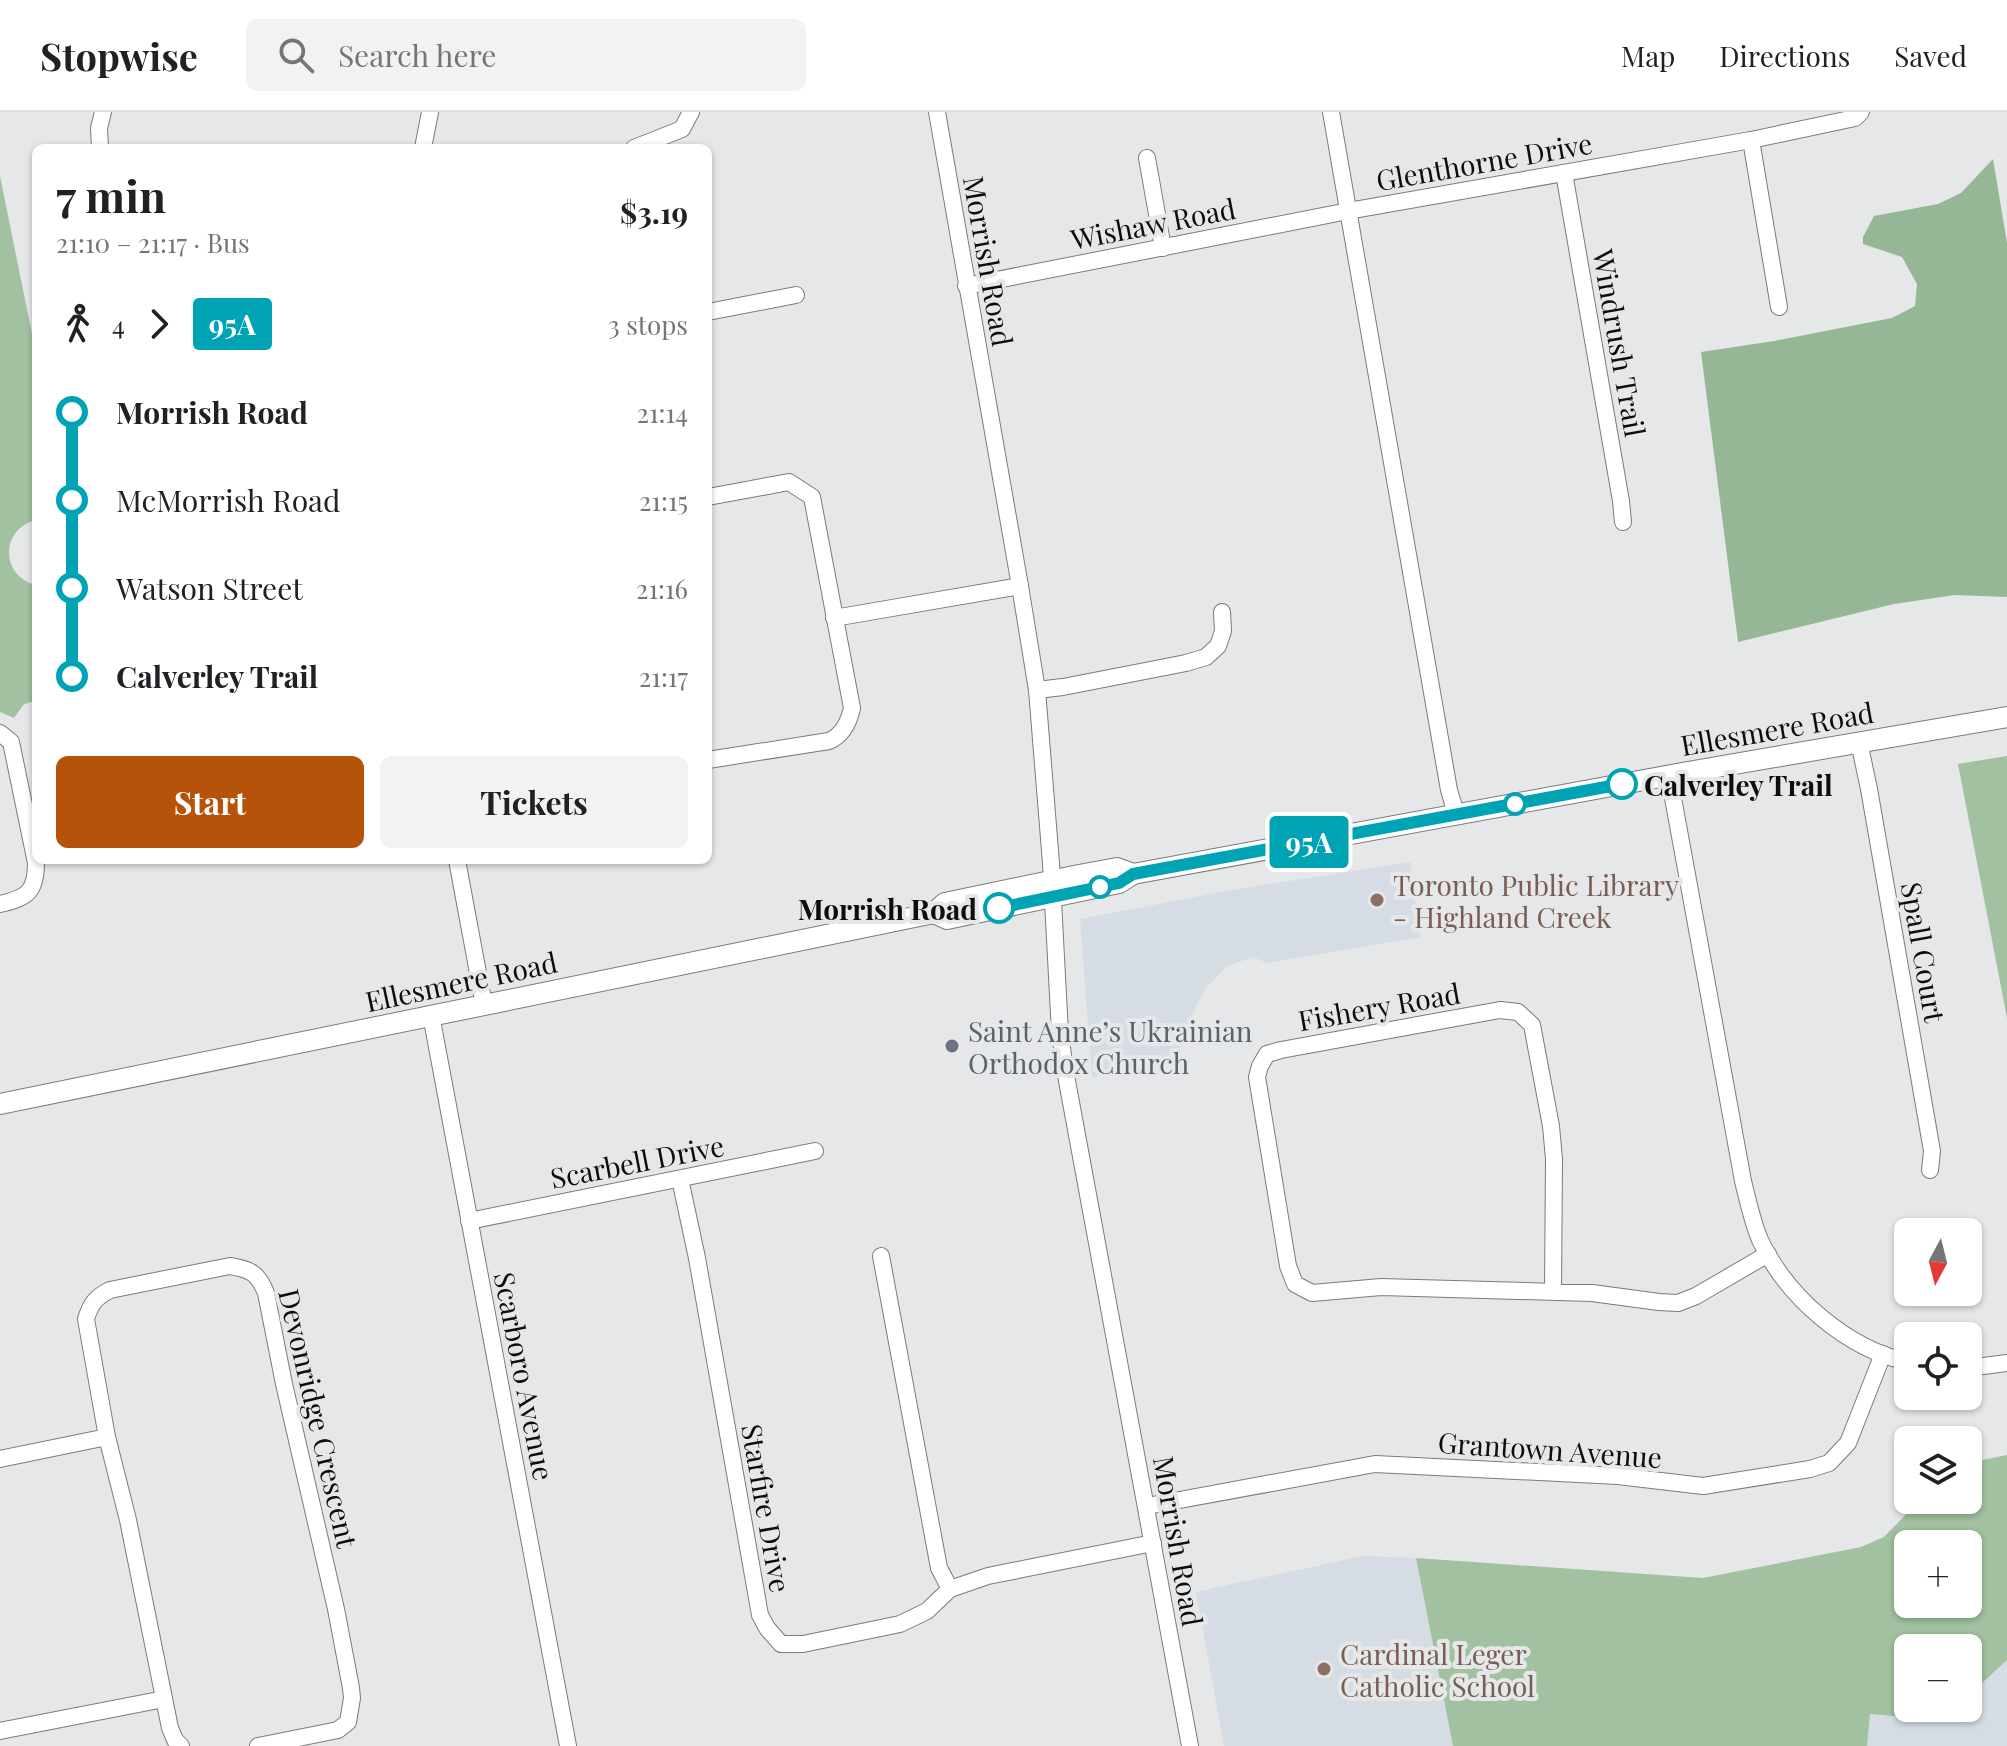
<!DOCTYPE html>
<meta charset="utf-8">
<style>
:root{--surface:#fff;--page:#f2f2f2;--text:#202124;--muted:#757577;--line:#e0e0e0;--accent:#b45309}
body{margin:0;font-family:"Playfair Display",serif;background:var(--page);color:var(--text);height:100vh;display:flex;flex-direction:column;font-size:30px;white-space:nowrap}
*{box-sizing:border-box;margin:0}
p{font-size:26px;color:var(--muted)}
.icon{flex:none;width:44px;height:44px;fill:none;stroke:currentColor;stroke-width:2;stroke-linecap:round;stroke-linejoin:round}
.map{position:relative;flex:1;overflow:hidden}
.details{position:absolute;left:32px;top:32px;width:680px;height:720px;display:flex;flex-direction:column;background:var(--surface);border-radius:12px;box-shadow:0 2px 6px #0004}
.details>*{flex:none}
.badge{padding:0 16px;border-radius:6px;font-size:28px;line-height:52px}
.needle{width:52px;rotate:187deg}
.tools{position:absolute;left:1894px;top:1106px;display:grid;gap:16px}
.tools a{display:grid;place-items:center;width:88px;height:88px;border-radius:12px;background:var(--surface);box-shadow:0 2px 6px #0004;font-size:40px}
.map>.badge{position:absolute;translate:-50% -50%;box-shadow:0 0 0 4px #fff}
.legs{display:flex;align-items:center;gap:12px;height:88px;padding:0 24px;font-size:26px}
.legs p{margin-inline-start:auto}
.headline{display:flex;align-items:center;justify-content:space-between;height:136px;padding:0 24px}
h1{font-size:44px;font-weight:700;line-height:60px}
.primary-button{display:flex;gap:16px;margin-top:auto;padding:16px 24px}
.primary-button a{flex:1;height:92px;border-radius:12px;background:var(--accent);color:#fff;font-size:32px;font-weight:700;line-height:92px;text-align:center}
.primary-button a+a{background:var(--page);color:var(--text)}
ul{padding:0 24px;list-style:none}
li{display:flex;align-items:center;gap:28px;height:88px;font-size:30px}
li i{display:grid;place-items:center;width:12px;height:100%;margin:0 10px;background:currentColor}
li i::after{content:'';width:20px;height:20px;margin:-10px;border:6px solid;border-radius:50%;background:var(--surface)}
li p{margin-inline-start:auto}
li:first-child i{background:linear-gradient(#0000 50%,currentColor 0)}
li:last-child i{background:linear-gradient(currentColor 50%,#0000 0)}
header{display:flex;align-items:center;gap:48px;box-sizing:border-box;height:112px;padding:0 40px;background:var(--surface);border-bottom:2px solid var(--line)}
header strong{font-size:38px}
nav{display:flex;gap:44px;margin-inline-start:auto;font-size:28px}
.search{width:560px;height:72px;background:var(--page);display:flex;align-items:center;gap:20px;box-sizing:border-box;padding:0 28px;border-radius:12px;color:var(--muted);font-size:30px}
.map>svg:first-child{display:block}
.built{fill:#d6dce3}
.green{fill:#a1c1a0;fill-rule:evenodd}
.forest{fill:#96b795}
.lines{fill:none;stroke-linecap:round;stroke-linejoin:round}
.minor-casing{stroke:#7a7b7c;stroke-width:18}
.major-casing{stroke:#7a7b7c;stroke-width:22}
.minor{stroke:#fff;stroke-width:16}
.major{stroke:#fff;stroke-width:20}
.line-1-casing{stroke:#fff;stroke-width:18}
.line-1{stroke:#00a3b4;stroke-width:12}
.stop-1-dot{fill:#fff;stroke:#00a3b4;stroke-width:4}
.education-dot{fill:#8d6e63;stroke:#e6e7e8;stroke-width:3}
.worship-dot{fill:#6b7280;stroke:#e6e7e8;stroke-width:3}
.labels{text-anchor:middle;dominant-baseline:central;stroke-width:8;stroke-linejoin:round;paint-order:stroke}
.street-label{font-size:28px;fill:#0d0d0e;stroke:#e6e7e8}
.stop-label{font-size:28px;font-weight:bold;fill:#0d0d0e;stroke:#e6e7e8;text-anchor:start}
.education-label{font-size:28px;fill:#785e54;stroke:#e6e7e8;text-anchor:start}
.worship-label{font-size:28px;fill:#5b616d;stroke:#e6e7e8;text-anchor:start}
</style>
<header>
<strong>Stopwise</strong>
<div class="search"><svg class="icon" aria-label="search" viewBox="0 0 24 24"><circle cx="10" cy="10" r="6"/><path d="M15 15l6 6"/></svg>Search here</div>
<nav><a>Map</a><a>Directions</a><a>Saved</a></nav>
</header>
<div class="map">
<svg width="2007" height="1634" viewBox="0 0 2007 1634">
<rect width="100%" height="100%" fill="#e6e7e8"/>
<g class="built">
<path d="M1410 750 1420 825 1267 851 1253 845 1227 854 1205 877 1188 910 1175 949 1092 965 1080 807 1238 777Z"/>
<path d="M1363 1444 1416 1446 1453 1634H1224L1196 1480Z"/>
<path d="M2007 1548V1634H1867L1870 1602 1942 1608 1955 1596H1968V1584Z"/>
</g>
<g class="green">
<path d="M0 64 36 242V408C0 417 0 464 36 473V589L24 592 14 606 0 600Z"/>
<path d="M2007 644V906L1958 652Z"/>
<path d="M2007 1343V1548L1968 1584V1536H1908V1596H1955L1942 1608 1870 1602 1867 1634H1453L1416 1446 1703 1466 1861 1435 1884 1425 1920 1388H1968V1351ZM1968 1432V1492H1908V1432Z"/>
</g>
<path class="forest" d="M1993 47 2007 131V485L1955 483 1894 492 1738 530 1701 240 1774 229 1892 206 1915 194 1917 172 1902 145 1863 132V125L1874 104 1938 92 1961 81Z"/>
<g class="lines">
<g class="minor-casing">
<g id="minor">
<path d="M937 0 1020 474 1037 578 1051 751 1060 921 1065 958 1190 1634"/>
<path d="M1331 0 1449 678 1456 702"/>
<path d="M1751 28 1779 195"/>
<path d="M100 36 99 16 103 0"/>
<path d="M423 36 430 0"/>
<path d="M634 36 682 17 691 0"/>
<path d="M1147 46 1163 136"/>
<path d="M1564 61 1621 389 1623 410"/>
<path d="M966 174 1348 99 1751 28 1855 6 1861 0"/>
<path d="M708 200 796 183"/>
<path d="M708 385 789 370 812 385 852 596C849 610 843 623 829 629L708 648"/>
<path d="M834 506 1020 474"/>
<path d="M1037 578 1063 575 1186 551 1206 545 1218 534 1223 519 1222 500"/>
<path d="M0 621 11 630 36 751C36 780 27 786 0 792"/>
<path d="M1859 630 1869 677 1932 1039 1930 1058"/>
<path d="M1669 664 1743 1069C1748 1089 1752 1109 1760 1128 1787 1185 1847 1237 1908 1250"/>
<path d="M457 748 484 893"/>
<path d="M431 903 568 1634"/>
<path d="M680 1067 697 1146 760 1503 767 1516 781 1532H803L900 1512 927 1499 950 1477 988 1464 1153 1431"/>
<path d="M469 1109 815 1039"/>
<path d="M881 1144 939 1456 950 1477"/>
<path d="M1553 1180 1554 1047 1551 1014 1532 913 1518 900 1500 898 1281 938 1267 942 1260 954 1257 965 1288 1154 1295 1172 1312 1181 1381 1175 1592 1181 1659 1190 1678 1191 1696 1184 1768 1142"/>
<path d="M1968 1256 2007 1251"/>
<path d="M0 1347 107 1325"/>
<path d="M1147 1394 1375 1352 1618 1364 1703 1374 1810 1357 1829 1351 1848 1331 1883 1242"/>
<path d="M0 1619 164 1587"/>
<path d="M181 1634 175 1628 170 1616 128 1408 107 1325 86 1207C91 1191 96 1185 110 1178L230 1154C250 1157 258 1161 266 1181L284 1272 336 1497 351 1576 352 1586 348 1610 338 1618 258 1634"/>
</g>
</g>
<g class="major-casing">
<g id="major">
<path d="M934 801 947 807 1119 771 1133 762 1688 660 2007 605"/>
<path d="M0 992 934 801 945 791 1079 763 1117 756 1133 762"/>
</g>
</g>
<use href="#minor" class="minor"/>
<use href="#major" class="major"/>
</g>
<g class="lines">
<g class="line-1-casing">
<path id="line-1" d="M999 796 1119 771 1133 762 1622 672"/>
</g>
<use href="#line-1" class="line-1"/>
</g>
<g class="stop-1-dot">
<circle cx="1622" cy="672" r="14"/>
<circle cx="1515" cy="692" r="10"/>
<circle cx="1100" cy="775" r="10"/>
<circle cx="999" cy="796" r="14"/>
</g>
<g class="education-dot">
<circle cx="1377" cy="788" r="8"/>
<circle cx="1324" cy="1557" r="8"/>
</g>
<circle class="worship-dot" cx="952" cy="934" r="8"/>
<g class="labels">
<g class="street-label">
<text transform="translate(1484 49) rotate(-10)">Glenthorne Drive</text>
<text transform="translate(1153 111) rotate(-11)">Wishaw Road</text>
<text transform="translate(989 149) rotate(80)">Morrish Road</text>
<text transform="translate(1620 231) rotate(80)">Windrush Trail</text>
<text transform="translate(1777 616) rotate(-10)">Ellesmere Road</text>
<text transform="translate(1924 840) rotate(80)">Spall Court</text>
<text transform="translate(461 869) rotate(-12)">Ellesmere Road</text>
<text transform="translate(1379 894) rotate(-10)">Fishery Road</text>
<text transform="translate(637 1049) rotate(-11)">Scarbell Drive</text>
<text transform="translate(525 1264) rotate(79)">Scarboro Avenue</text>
<text transform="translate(319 1306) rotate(77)">Devonridge Crescent</text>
<text transform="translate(1550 1337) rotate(4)">Grantown Avenue</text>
<text transform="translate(767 1396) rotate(80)">Starfire Drive</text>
<text transform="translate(1179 1429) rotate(80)">Morrish Road</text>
</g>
<g class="stop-label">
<text x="1644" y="672">Calverley Trail</text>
<text x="977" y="796" text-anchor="end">Morrish Road</text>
</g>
<g class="education-label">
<text x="1393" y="772">Toronto Public Library<tspan x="1393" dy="32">- Highland Creek</tspan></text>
<text x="1340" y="1541">Cardinal Leger<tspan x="1340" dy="32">Catholic School</tspan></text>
</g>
<g class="worship-label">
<text x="968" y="918">Saint Anne’s Ukrainian<tspan x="968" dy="32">Orthodox Church</tspan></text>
</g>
</g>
</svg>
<div class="tools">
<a><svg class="needle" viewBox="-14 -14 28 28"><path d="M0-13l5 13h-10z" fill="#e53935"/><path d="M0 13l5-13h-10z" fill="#757577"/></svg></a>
<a><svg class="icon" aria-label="locate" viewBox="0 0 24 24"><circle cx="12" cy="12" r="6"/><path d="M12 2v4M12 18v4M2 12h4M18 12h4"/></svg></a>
<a><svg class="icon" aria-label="layers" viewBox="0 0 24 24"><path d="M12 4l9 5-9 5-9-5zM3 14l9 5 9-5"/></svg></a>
<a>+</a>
<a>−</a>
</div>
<b class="badge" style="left:1309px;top:730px;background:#00a3b4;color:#fff">95A</b>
<section class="details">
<div class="headline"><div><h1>7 min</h1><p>21:10 – 21:17 · Bus</p></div><b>$3.19</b></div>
<div class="legs"><svg class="icon" aria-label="walk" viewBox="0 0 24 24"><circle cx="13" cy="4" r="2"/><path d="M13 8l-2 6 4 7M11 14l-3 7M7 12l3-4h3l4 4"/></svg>4<svg class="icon" aria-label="forward" viewBox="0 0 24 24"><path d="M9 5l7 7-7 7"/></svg><b class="badge" style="background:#00a3b4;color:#fff">95A</b><p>3 stops</p></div>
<ul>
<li><i style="color:#00a3b4"></i><b>Morrish Road</b><p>21:14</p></li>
<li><i style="color:#00a3b4"></i><span>McMorrish Road</span><p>21:15</p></li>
<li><i style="color:#00a3b4"></i><span>Watson Street</span><p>21:16</p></li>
<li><i style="color:#00a3b4"></i><b>Calverley Trail</b><p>21:17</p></li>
</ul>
<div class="primary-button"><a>Start</a><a>Tickets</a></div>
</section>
</div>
